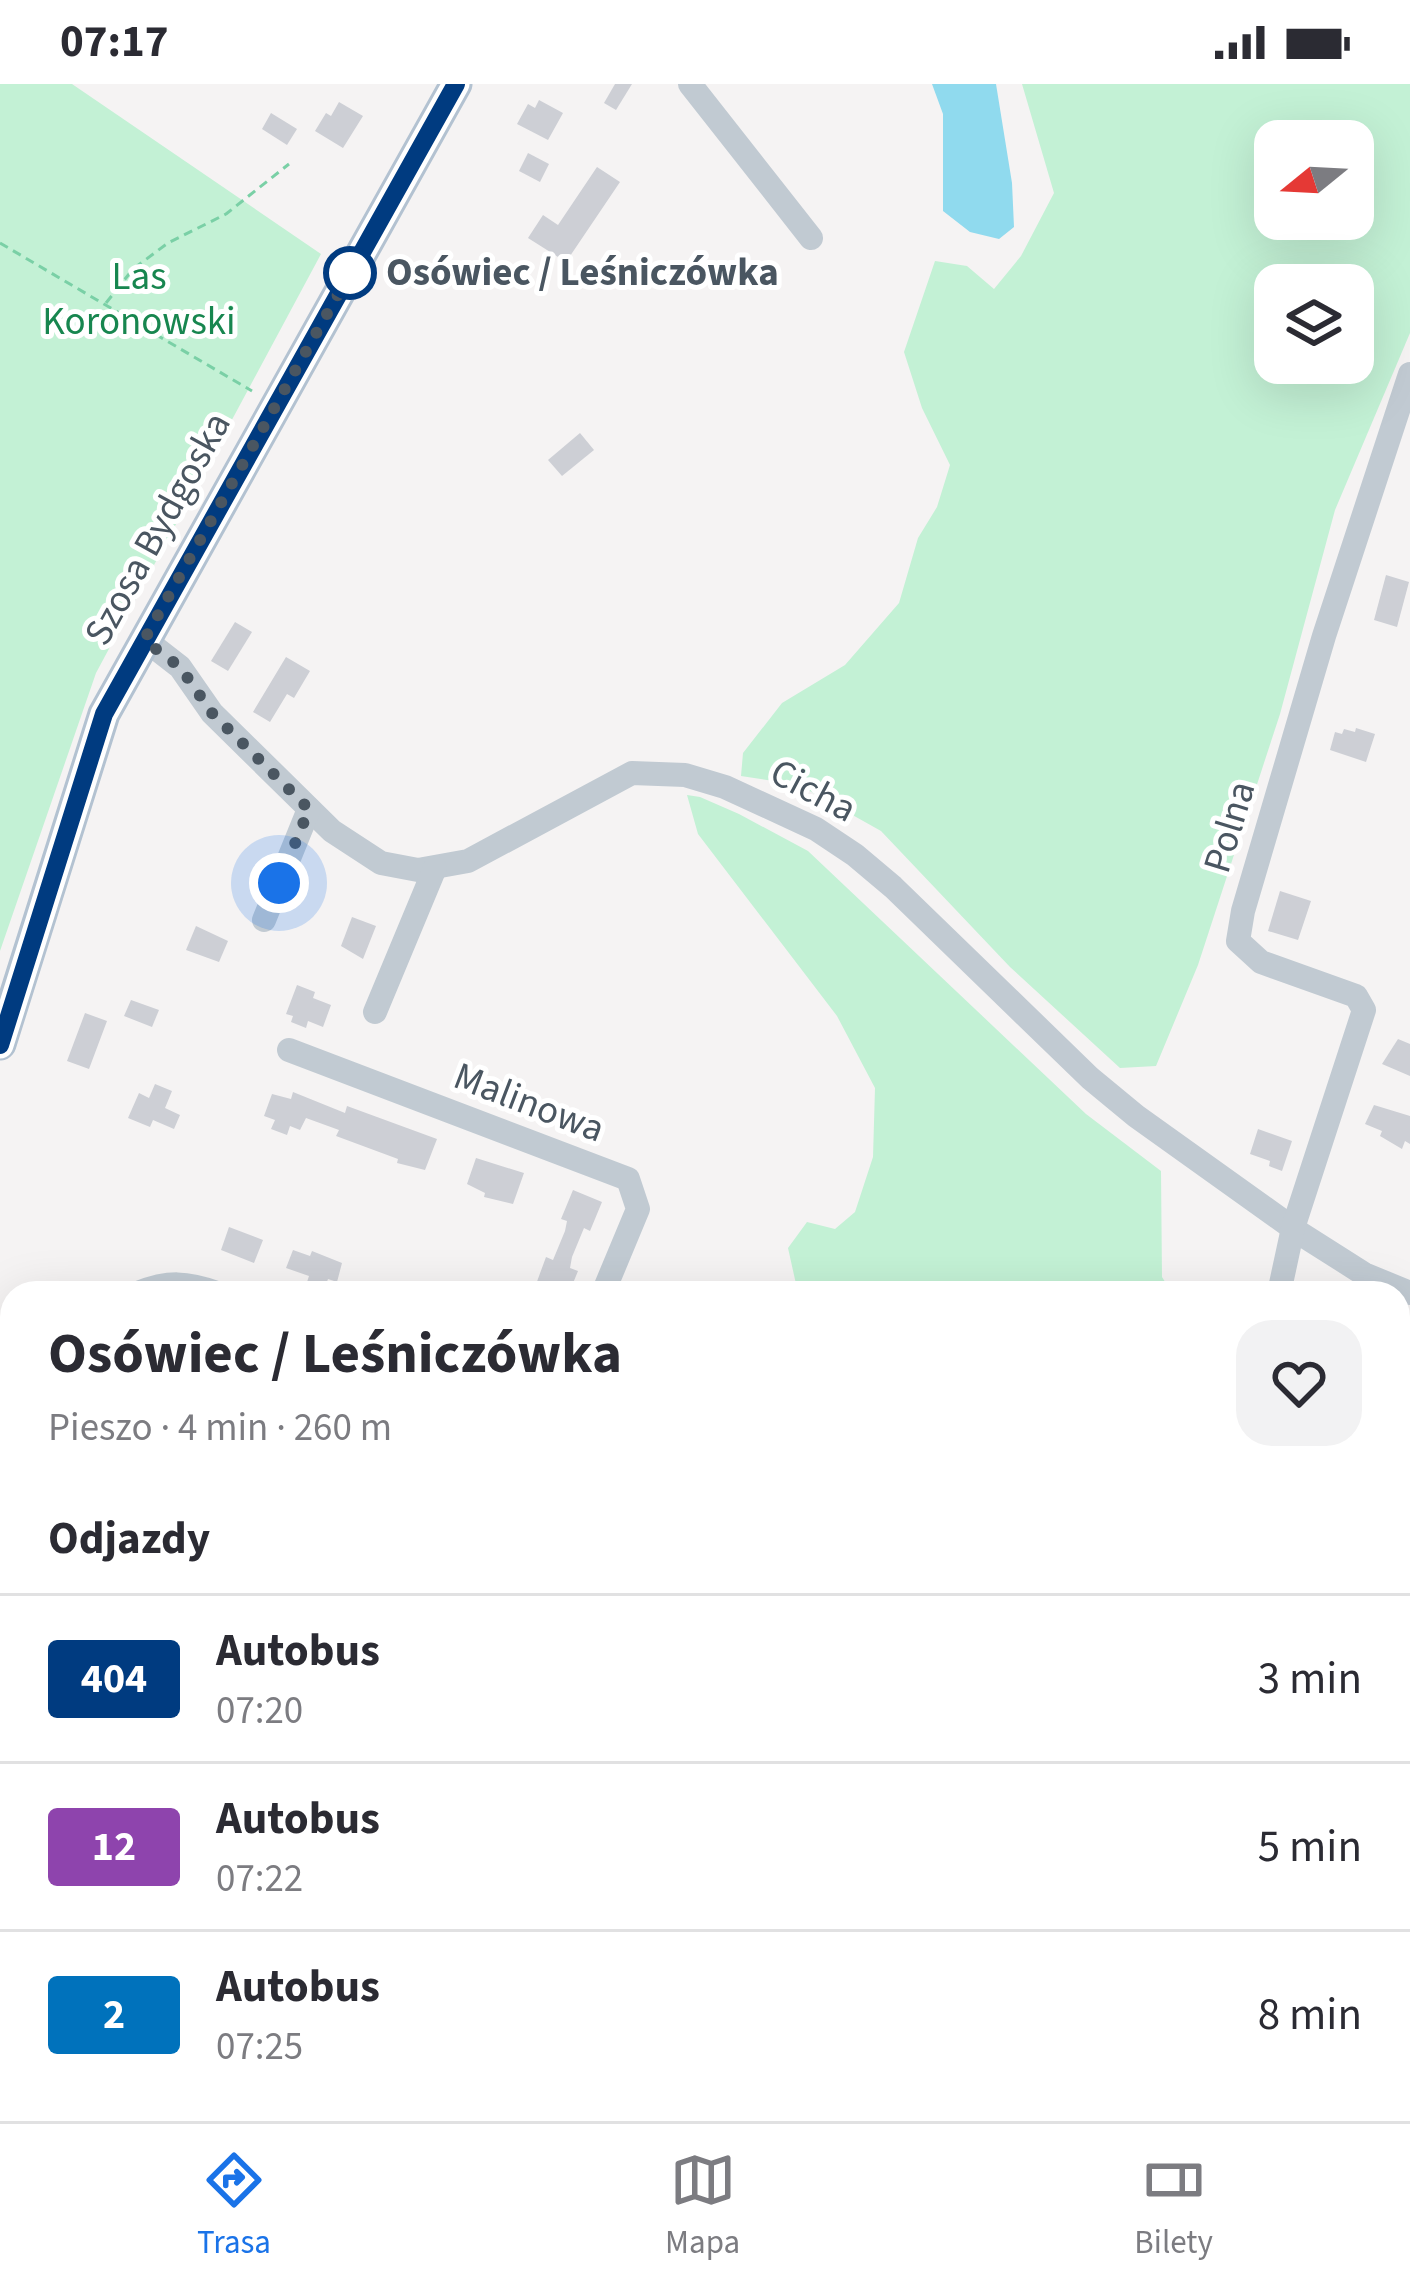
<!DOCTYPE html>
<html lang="pl">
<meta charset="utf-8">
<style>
:root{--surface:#fff;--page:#f2f2f3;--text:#2b2b33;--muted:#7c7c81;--line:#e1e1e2;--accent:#1a73e8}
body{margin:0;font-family:"Source Sans 3",sans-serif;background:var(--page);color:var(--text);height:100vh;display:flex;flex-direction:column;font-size:45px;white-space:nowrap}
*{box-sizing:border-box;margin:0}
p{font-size:39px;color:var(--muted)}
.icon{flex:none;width:66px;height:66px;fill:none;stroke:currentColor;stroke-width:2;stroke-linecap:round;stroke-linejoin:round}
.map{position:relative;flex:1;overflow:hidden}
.sheet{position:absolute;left:0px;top:1197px;width:1410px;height:840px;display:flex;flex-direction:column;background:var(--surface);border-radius:36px 36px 0 0;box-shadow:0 12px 48px #0002}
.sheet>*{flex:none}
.badge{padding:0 24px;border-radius:9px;font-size:42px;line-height:78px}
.needle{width:78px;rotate:252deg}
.buttons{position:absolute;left:1254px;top:36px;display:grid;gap:24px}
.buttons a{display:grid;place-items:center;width:120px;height:120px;border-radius:24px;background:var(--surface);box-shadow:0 12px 48px #0002;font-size:60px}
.you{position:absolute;width:60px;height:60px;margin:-30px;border:9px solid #fff;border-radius:50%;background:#1a73e8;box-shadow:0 0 0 18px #1a73e833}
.map>.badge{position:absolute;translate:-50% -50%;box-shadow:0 0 0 6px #fff}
h2{padding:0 48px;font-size:45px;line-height:108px}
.round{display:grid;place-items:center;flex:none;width:126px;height:126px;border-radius:36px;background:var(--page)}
.overview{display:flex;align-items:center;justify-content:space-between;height:204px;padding:0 48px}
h1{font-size:57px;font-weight:700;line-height:90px}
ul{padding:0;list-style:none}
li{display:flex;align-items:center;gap:36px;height:168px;padding:0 48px;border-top:3px solid var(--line)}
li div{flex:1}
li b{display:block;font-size:45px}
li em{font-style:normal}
li .badge{min-width:132px;font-weight:700;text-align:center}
.status{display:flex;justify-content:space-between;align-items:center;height:84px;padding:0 60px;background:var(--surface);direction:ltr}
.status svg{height:33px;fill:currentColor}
.tab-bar{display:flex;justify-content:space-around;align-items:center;height:168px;border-top:3px solid var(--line);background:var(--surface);font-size:33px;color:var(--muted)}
.tab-bar a{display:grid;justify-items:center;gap:6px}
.tab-bar .selected{color:var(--accent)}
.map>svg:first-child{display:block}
.green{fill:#c3f1d5;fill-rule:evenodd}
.water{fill:#90daee}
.building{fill:#cdcfd5}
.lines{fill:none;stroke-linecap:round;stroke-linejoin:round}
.path{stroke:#7ad0a6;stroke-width:3;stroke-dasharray:9 6;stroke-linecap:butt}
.minor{stroke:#c1cad2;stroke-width:24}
.major{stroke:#b3c2d1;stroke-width:33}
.line-casing{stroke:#fff;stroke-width:27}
.line{stroke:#003b80;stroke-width:18}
.walk{stroke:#4a5661;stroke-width:12;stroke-dasharray:0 21.6}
.stop-dot{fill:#fff;stroke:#003b80;stroke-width:6}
.labels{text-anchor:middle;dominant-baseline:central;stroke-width:10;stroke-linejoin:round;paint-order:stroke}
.stop-label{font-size:39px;font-weight:bold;fill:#4a5661;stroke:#fff;text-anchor:start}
.park-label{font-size:39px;fill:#17864f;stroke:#fff}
.street-label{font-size:39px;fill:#4a5661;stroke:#fff}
</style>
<div class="status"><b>07:17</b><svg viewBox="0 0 49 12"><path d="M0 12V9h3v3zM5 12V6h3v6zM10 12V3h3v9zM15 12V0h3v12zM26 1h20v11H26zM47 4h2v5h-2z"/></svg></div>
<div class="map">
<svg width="1410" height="2037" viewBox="0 0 1410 2037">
<rect width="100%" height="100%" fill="#f5f3f3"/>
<g class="green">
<path d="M0 0H72L321 170 96 589 0 867Z"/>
<path d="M1022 0H1410V249L1335 426 1280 630 1198 881 1156 982 1120 984 1010 883 881 747 799 701 741 692 743 669 782 619 845 581 899 519 918 454 937 423 950 381 922 324 904 268 935 177 967 182 994 205 1021 172 1054 109ZM1275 57H1353V135H1275ZM1275 201H1353V279H1275Z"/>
<path d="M687 711 700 713 739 730 808 767 1086 1030 1161 1087 1162 1193 1172 1209H798L788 1164 807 1138 835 1145 855 1128 873 1073 875 1004 837 932 698 750Z"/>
<path d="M0 1459 12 1464V2025H686L683 2037H0Z"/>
<path d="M1398 1683 1410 1686V1864L1398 1925Z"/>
<path d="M721 2025H983L981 2037H717Z"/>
<path d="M988 2025H1328L1317 2037H986Z"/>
</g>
<path class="water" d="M932 0H996L1012 99 1014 143 999 155 970 148 943 127V30Z"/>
<g class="building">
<path d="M615 0H632L616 26 604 19Z"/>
<path d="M539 16 563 29 548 56 517 40 528 20 535 24Z"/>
<path d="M339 18 363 32 343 64 315 47 326 29 331 32Z"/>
<path d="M271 29 297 45 287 61 262 45Z"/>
<path d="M528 69 549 80 540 98 519 87Z"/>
<path d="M597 83 620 98 566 178 528 154 543 131 558 141Z"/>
<path d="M580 349 594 366 562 392 548 376Z"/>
<path d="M1386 491 1409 498 1397 543 1374 536Z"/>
<path d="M235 538 252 548 228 587 211 577Z"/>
<path d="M286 573 310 587 294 614 287 610 270 638 253 628Z"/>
<path d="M1356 644 1375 650 1366 678 1330 666 1335 648 1342 650 1344 645 1355 648Z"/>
<path d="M1280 807 1311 817 1298 856 1268 847Z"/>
<path d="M352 833 376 842 363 875 341 862Z"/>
<path d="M196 842 228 857 219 878 186 866Z"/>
<path d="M297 901 315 908 313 914 331 921 323 943 308 937 306 944 291 938 293 932 286 930Z"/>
<path d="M131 916 159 926 152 943 124 932Z"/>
<path d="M85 929 107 937 89 985 67 977Z"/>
<path d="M1398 955 1410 960V992L1382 980Z"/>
<path d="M155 1000 172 1007 165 1024 180 1031 174 1045 153 1036 150 1043 128 1034 139 1009 149 1014Z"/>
<path d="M293 1008 345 1029 347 1022 437 1055 425 1086 397 1079 398 1075 336 1052 339 1046 306 1034 300 1046 290 1042 287 1051 271 1045 275 1036 264 1032 272 1010 291 1015Z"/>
<path d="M1374 1021 1410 1032V1060L1405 1057 1402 1065 1380 1052 1382 1047 1365 1040Z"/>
<path d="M1258 1045 1292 1057 1282 1087 1269 1082 1270 1077 1250 1070Z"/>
<path d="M476 1074 524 1089 513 1120 484 1113 485 1109 467 1100Z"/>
<path d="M573 1106 602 1118 590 1147 584 1144 572 1173 570 1184 578 1187 569 1209H550L535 1203 546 1173 553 1176 565 1147 567 1137 561 1135Z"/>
<path d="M229 1143 263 1156 254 1179 221 1166Z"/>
<path d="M293 1166 310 1172 312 1167 342 1179 337 1198 328 1195 323 1209H315L307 1198 309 1192 286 1184Z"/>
</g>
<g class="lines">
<g class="path">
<path d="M0 159 252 307"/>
<path d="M106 219 133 185 168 159 226 130 289 80"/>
<path d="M1398 1701 1410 1704"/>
<path d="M1320 2025 1332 2037"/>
<path d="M1190 2037 1192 2025"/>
</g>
<g class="minor">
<path d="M690 0 811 154"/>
<path d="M144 555 180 583 212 629 332 747 381 779 418 786 468 777 632 689 685 691 725 703 816 745 855 771 893 803 1090 994 1136 1032 1301 1150 1364 1190 1410 1209"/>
<path d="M264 836 309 725"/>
<path d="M375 928 435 784"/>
<path d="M289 966 628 1095 638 1125 603 1209"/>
<path d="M138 1209C168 1197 187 1198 217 1209"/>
<path d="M1279 1209 1293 1144 1364 926 1356 912 1261 878 1238 857 1243 827 1324 552 1410 290"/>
<path d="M0 1352 12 1356"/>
<path d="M1398 1382 1410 1385"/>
<path d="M0 1587 12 1592"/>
<path d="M0 1874 12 1878"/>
<path d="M62 2025 95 2037"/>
<path d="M410 2025 441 2037"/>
<path d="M37 2037 41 2025"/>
<path d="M515 2037 520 2025"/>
<path d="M679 2037 683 2025"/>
<path d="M1407 2037 1410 2018"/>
</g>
<path class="major" d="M0 960 104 630 456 0"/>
</g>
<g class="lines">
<g class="line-casing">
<path id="line" d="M0 961 104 630 456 0"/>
</g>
<use href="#line" class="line"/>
<path class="walk" d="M279 799 309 725 212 629 180 583 144 556 350 189"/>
</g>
<circle class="stop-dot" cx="350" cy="189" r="24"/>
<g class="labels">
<g class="stop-label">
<text x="386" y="189">Osówiec / Leśniczówka</text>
</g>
<g class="park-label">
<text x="139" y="193">Las<tspan x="139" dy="45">Koronowski</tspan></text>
</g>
<g class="street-label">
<text transform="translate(158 445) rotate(-61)">Szosa Bydgoska</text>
<text transform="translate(813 707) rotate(28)">Cicha</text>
<text transform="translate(1230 743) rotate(-73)">Polna</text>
<text transform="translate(529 1019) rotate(21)">Malinowa</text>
</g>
</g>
</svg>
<div class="buttons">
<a><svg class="needle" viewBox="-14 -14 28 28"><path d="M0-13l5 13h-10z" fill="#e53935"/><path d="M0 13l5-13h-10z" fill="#7c7c81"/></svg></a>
<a><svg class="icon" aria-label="layers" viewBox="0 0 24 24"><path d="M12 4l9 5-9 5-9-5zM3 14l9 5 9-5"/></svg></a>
</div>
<div class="you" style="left:279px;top:799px"></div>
<section class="sheet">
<div class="overview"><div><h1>Osówiec / Leśniczówka</h1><p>Pieszo · 4 min · 260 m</p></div><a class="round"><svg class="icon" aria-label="heart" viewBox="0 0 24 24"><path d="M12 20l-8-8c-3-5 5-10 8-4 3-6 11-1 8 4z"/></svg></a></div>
<h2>Odjazdy</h2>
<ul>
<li><span class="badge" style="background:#003b80;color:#fff">404</span><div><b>Autobus</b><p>07:20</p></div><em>3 min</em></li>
<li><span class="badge" style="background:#8e44ad;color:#fff">12</span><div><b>Autobus</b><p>07:22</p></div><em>5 min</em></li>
<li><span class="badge" style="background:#0072bc;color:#fff">2</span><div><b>Autobus</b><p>07:25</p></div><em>8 min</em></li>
</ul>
</section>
</div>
<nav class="tab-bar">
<a class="selected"><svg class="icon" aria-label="directions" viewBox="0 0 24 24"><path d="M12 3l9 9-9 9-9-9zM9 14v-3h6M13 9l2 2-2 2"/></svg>Trasa</a>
<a><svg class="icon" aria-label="map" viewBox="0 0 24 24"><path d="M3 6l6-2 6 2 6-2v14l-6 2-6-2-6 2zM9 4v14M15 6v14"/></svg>Mapa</a>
<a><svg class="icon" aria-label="tickets" viewBox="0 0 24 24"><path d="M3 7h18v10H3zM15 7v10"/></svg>Bilety</a>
</nav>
